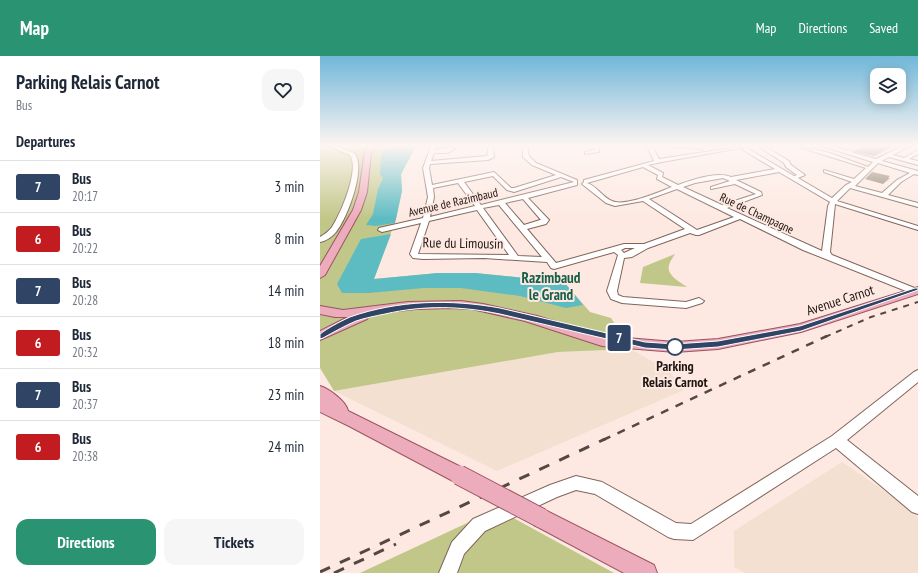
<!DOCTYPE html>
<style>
:root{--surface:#fff;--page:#f6f6f7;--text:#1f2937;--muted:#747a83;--line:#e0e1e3;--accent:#2a9371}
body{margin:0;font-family:"PT Sans Narrow",sans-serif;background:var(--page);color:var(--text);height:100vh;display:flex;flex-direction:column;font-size:15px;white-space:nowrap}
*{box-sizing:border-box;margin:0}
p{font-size:13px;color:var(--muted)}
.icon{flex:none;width:22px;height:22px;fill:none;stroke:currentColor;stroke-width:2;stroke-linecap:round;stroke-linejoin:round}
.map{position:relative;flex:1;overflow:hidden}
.drawer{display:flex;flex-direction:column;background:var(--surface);width:320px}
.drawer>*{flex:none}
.badge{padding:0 8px;border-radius:3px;font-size:14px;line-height:26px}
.tools{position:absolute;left:550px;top:12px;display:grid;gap:8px}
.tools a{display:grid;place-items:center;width:36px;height:36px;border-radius:8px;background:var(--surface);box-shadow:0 2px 10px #0003;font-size:20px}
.map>.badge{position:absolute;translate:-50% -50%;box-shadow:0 0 0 2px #fff}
h2{padding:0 16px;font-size:15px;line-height:36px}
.round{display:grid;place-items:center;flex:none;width:42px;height:42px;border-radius:12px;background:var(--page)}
.overview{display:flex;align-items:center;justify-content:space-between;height:68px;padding:0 16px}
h1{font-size:19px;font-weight:600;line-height:30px}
.primary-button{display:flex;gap:8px;margin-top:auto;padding:8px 16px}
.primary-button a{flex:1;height:46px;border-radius:12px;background:var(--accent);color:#fff;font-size:16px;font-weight:600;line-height:46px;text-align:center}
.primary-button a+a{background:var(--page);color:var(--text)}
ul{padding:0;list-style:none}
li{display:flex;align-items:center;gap:12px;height:52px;padding:0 16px;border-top:1px solid var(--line)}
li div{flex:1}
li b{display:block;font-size:15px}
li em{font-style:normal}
li .badge{min-width:44px;font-weight:700;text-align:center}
header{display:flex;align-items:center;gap:24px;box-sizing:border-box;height:56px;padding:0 20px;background:var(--accent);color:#fff}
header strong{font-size:19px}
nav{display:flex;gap:22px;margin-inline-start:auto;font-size:14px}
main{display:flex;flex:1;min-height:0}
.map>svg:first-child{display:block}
.industrial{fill:#f4e0d1}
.green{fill:#c0c788}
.water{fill:#5cbcc2}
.building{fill:#87765f}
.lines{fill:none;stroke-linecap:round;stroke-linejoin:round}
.minor-casing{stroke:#80655a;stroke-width:2}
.major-casing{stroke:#9c5361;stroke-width:2}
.minor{fill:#fff;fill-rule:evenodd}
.major{fill:#ecacbb;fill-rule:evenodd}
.rail-far2{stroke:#554843;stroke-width:2;stroke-dasharray:6 6;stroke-linecap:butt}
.rail-far1{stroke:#554843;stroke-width:2.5;stroke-dasharray:8 8;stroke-linecap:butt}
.rail{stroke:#554843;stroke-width:3;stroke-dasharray:11 11;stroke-linecap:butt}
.major-bridge-casing{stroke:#9c5361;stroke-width:21;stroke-linecap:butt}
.major-bridge{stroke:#ecacbb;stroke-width:19}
.line{fill:#304566;stroke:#fff}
.stop-dot{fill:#fff;stroke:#304566;stroke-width:2}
.labels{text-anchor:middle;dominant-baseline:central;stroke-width:4;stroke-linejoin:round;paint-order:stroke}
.far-street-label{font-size:12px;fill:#1e1410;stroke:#fde9e2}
.street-label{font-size:14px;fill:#1e1410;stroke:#fde9e2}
.stop-label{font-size:14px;font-weight:bold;fill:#1e1410;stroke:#fde9e2}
.neighbourhood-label{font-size:15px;font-weight:bold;fill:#175f48;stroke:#fde9e2}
</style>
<header>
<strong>Map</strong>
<nav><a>Map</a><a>Directions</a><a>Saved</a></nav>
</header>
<main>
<section class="drawer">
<div class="overview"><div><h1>Parking Relais Carnot</h1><p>Bus</p></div><a class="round"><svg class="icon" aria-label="heart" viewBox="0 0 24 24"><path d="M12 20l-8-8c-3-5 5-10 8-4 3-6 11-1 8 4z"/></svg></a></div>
<h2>Departures</h2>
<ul>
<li><span class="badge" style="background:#304566;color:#fff">7</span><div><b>Bus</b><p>20:17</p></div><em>3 min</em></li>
<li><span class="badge" style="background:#c21c20;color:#fff">6</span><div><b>Bus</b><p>20:22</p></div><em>8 min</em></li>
<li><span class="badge" style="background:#304566;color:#fff">7</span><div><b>Bus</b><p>20:28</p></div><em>14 min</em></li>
<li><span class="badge" style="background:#c21c20;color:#fff">6</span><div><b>Bus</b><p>20:32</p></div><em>18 min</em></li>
<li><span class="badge" style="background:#304566;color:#fff">7</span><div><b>Bus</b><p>20:37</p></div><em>23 min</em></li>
<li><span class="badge" style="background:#c21c20;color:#fff">6</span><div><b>Bus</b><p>20:38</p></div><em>24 min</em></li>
</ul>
<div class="primary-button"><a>Directions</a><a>Tickets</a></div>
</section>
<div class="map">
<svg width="598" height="517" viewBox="0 0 598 517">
<rect width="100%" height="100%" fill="#fde9e2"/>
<g class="industrial">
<path d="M311 293 349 315 364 334 177 415 14 335 238 296Z"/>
<path d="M522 406 575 442 598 461V517H425L414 511V475Z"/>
</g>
<g class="green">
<path d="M0 90H96L81 118 82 135 76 163 54 223 118 217H155L244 226 270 256 291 262 311 293 238 296 14 335 0 312Z"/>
<path d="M355 198C353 201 350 205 349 209 346 219 360 226 367 231L320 227 323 211Z"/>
<path d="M177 453 294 517H40Z"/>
</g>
<g class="water">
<path d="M69 90H96L81 118 82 135 75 167 56 170 46 169 53 158 58 133 63 122 60 118 61 101 64 92Z"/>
<path d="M71 178 54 223 118 217H155L244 226 263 249 246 252 200 240 141 232H104L49 237H22L17 228 41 183Z"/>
</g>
<g class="building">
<path d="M546 90H574L554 100 535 96Z"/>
<path d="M552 116 570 120 568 122H570L563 128 545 123Z"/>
</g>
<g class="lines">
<g class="minor-casing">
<g id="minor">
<path d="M9 90H17L34 97C47 111 27 163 16 176 12 181 6 185 0 186V181C5 178 9 175 12 171 21 157 40 113 30 99Z"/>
<path d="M111 90H116L115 94 132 91 135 93 127 97H114L111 105 167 100 169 90H173L174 101 168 104 110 108 109 112 112 129 174 116 191 132H194L236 119 212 109 203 101V90H207L209 100 216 107 257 124V129L208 142 229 164 226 168 207 173 236 207 304 188H324L365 173 323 145 295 150 286 147 262 128 264 126V124L334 105 327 90H332L339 103 418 91 420 92 342 106 328 109 343 117 342 121 358 129C371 124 398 115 411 121L455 113 423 94V92L425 91 474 120 477 119 466 111 464 107 438 90H444L469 105 471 109 485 119 478 122 512 142 526 129 532 126 504 116V114L534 123 546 112 476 90 507 96 548 111 553 106 502 90H511L528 95 537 90H544L531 96 556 103 583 90H590L573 99 584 102 598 94V98L589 103 598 105V109L569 101 562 105 598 115V119L594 118 581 126 568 139 598 147V151L530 132 517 145 598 170V174L515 148 510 196 512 199 597 233 598 236 594 238 591 237 483 194 420 163 379 179H376L370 177 328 192 312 201 304 202 297 235 298 239 303 241 366 246 379 242 384 245 382 247 366 252 302 247 291 243 287 235 298 199 294 196 234 213 231 212 227 206 164 202 103 203 93 202 90 198 101 167 62 176 58 174 59 172 103 162 108 141 103 112ZM558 107 590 117 577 124 562 137 535 130ZM323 111 338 119 337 123 352 131C339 136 305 151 292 145 282 141 277 130 267 127ZM459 116 510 146 508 150 502 195 407 152 442 139 441 136 416 124ZM173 120 187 134 194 136 241 121 254 126 161 149 144 126ZM403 122 410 125 391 131V133L415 128 436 138 402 149 363 131 375 127ZM138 127 155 150 110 161 114 141 113 132ZM357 133 414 161 377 174 329 143ZM203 143 221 164H220L204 169 185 147ZM179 149 222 201 198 200 163 152ZM157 154 189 199 98 198 109 165ZM305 192H315L304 197 301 194Z"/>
<path d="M274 90H279V96L265 98V96L274 94Z"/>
<path d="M343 90H381L384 92 382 93Z"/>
<path d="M598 314V326L527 384 598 440V458L592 456 516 392 373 484 354 483 348 481 275 438 256 434 237 441 165 475 144 498 137 517H119L132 486 153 463 230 429 256 420 282 426 356 467 371 468 512 380 594 316Z"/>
</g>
</g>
<g class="major-casing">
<g id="major">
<path d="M50 90H57L51 96 47 136 41 154 5 219 0 222V210L33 154 39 136 45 95Z"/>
<path d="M598 231V238L481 276 398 293 355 296 282 290 205 265 152 253 130 252 96 253 48 258 49 260 47 263 0 284V275L28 261H15L0 258V250L23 254 88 246 141 245 163 248 217 260 282 280 355 286 398 283 480 268Z"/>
<path d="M0 330C9 333 26 345 28 355L145 413 148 419 145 425 139 428 133 425 29 370 0 356Z"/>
<path d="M221 452 334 509 337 517H304L214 469 211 462 214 455Z"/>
</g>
</g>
<use href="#minor" class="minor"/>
<use href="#major" class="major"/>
<path class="rail-far2" d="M505 281 551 261 598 246"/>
<path class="rail-far1" d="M283 384 507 280"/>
<g class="rail">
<path d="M0 516 285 383"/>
<path d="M14 517 76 488"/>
</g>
<g class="major-bridge-casing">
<path id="major-bridge" d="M139 419 221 462"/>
</g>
<use href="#major-bridge" class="major-bridge"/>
</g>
<linearGradient id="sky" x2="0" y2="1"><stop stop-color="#70b7d9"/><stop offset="0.55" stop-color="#fef5f2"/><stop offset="1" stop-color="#fef5f2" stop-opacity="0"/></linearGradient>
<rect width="598" height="163" fill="url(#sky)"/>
<path class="line" d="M595 232H598V234L481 275 398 291 355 294 325 292 180 258C141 250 104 249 65 258 55 260 45 262 36 265 24 270 14 276 3 282L0 283V278C8 272 19 266 30 261 78 244 131 243 180 252L325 286 355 288 398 285 480 270Z"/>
<circle class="stop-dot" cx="355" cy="291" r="8"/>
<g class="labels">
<g class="far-street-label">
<text transform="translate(133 146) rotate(-13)">Avenue de Razimbaud</text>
<text transform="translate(437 157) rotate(25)">Rue de Champagne</text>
</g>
<g class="street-label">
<text transform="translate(143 187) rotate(1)">Rue du Limousin</text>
<text transform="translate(520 244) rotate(-18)">Avenue Carnot</text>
</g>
<g class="stop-label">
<text x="355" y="310">Parking<tspan x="355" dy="16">Relais Carnot</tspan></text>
</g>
<g class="neighbourhood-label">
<text x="231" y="221">Razimbaud<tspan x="231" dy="17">le Grand</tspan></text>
</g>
</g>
</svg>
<div class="tools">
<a><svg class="icon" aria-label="layers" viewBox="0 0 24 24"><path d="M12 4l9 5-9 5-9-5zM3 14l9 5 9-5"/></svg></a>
</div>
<b class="badge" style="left:299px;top:282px;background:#304566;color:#fff">7</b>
</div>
</main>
